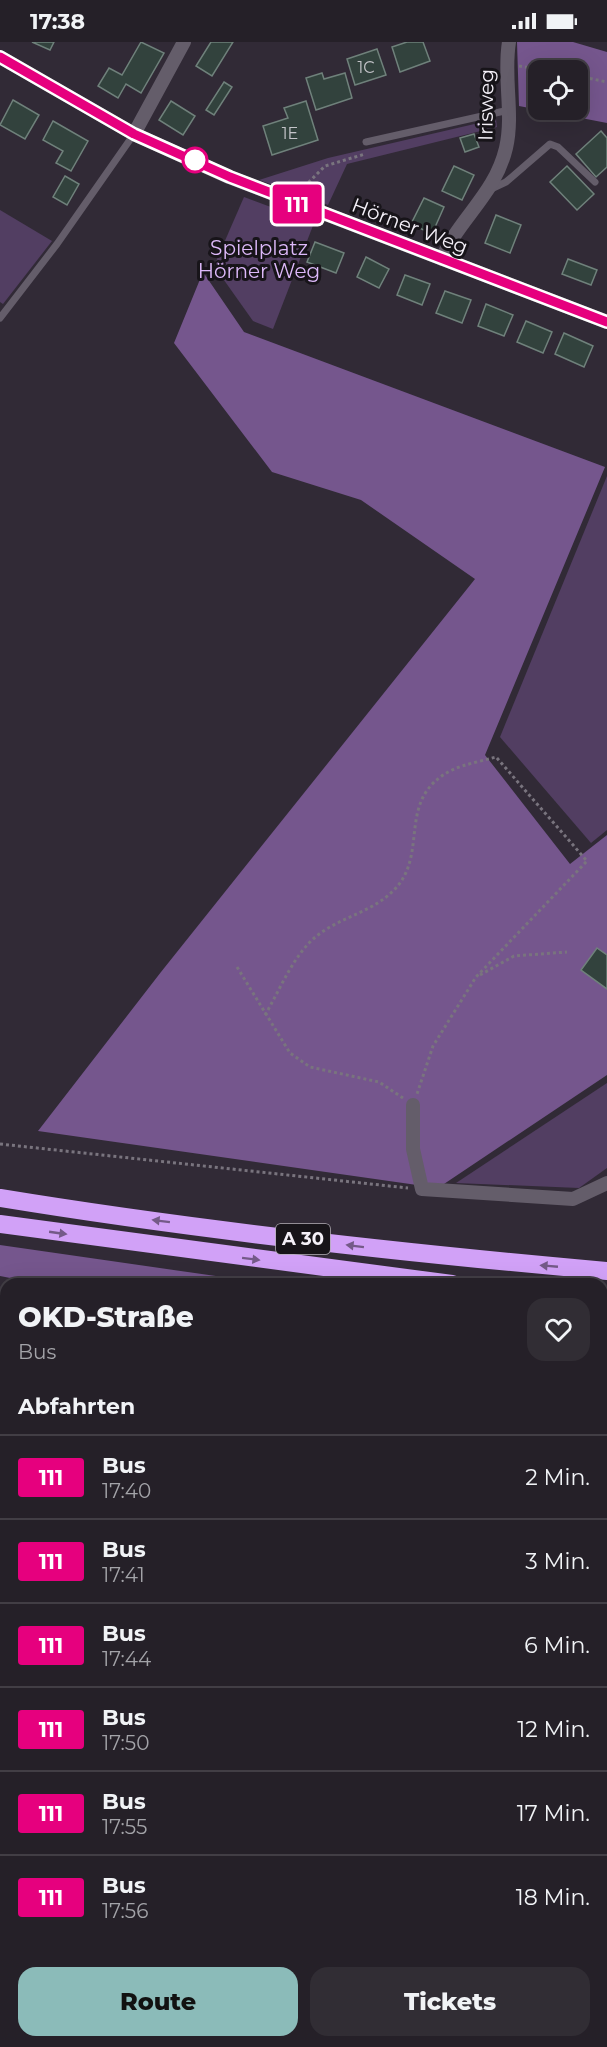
<!DOCTYPE html>
<html lang="de">
<meta charset="utf-8">
<style>
:root{--surface:#252028;--page:#312d34;--text:#f1f3f6;--muted:#a3a3a8;--line:#423e45;--accent:#8bbbb9}
body{margin:0;font-family:Montserrat,sans-serif;background:var(--page);color:var(--text);height:100vh;display:flex;flex-direction:column;font-size:22px;white-space:nowrap}
*{box-sizing:border-box;margin:0}
p{font-size:20px;color:var(--muted)}
.icon{flex:none;width:33px;height:33px;fill:none;stroke:currentColor;stroke-width:2;stroke-linecap:round;stroke-linejoin:round}
.map{position:relative;flex:1;overflow:hidden}
.details{position:absolute;left:0px;top:1236px;width:608px;height:770px;display:flex;flex-direction:column;background:var(--surface);border-radius:18px 18px 0 0;box-shadow:0 6px 24px #0002,0 0 0 2px var(--line)}
.details>*{flex:none}
.badge{padding:0 12px;border-radius:4px;font-size:21px;line-height:39px}
.tools{position:absolute;left:528px;top:18px;display:grid;gap:12px}
.tools a{display:grid;place-items:center;width:60px;height:60px;border-radius:12px;background:var(--surface);box-shadow:0 6px 24px #0002,0 0 0 2px var(--line);font-size:30px}
.map>.badge{position:absolute;translate:-50% -50%;box-shadow:0 0 0 3px #fff}
h2{padding:0 18px;font-size:22px;line-height:54px}
.round{display:grid;place-items:center;flex:none;width:63px;height:63px;border-radius:18px;background:var(--page)}
.head{display:flex;align-items:center;justify-content:space-between;height:102px;padding:0 18px}
h1{font-size:28px;font-weight:800;line-height:45px}
.primary-button{display:flex;gap:12px;margin-top:auto;padding:12px 18px}
.primary-button a{flex:1;height:69px;border-radius:18px;background:var(--accent);color:#111;font-size:24px;font-weight:800;line-height:69px;text-align:center}
.primary-button a+a{background:var(--page);color:var(--text)}
ul{padding:0;list-style:none}
li{display:flex;align-items:center;gap:18px;height:84px;padding:0 18px;border-top:2px solid var(--line)}
li div{flex:1}
li b{display:block;font-size:22px}
li em{font-style:normal}
li .badge{min-width:66px;font-weight:700;text-align:center}
.status{display:flex;justify-content:space-between;align-items:center;height:42px;padding:0 30px;background:var(--surface);direction:ltr}
.status svg{height:16px;fill:currentColor}
.map>svg:first-child{display:block}
.green{fill:#523e62}
.forest{fill:#75568d;fill-rule:evenodd}
.building{fill:#32423d;stroke:#6f817b;stroke-width:1.5}
.lines{fill:none;stroke-linecap:round;stroke-linejoin:round}
.path{stroke:#79747e;stroke-width:3;stroke-dasharray:3 3;stroke-linecap:butt}
.lane{stroke:#645d6a;stroke-width:7}
.street{stroke:#645d6a;stroke-width:14}
.highway{stroke:#d1a1f7;stroke-width:18}
.oneway{fill:#745a88}
.line-casing{stroke:#fff;stroke-width:14}
.line{stroke:#e6007e;stroke-width:9}
.stop-dot{fill:#fff;stroke:#e6007e;stroke-width:3}
.labels{text-anchor:middle;dominant-baseline:central;stroke-width:6;stroke-linejoin:round;paint-order:stroke}
.number-label{font-size:16px;fill:#c4c4c9}
.shield{fill:#171419;stroke:#b2aeb5;stroke-width:1.5}
.shield-label{font-size:18px;font-weight:bold;fill:#f4f0f8}
.street-label{font-size:20px;fill:#f4f0f8;stroke:#171419}
.park-label{font-size:20px;fill:#ddb9fa;stroke:#171419}
</style>
<div class="status"><b>17:38</b><svg viewBox="0 0 49 12"><path d="M0 12V9h3v3zM5 12V6h3v6zM10 12V3h3v9zM15 12V0h3v12zM26 1h20v11H26zM47 4h2v5h-2z"/></svg></div>
<div class="map">
<svg width="607" height="2005" viewBox="0 0 607 2005">
<rect width="100%" height="100%" fill="#312a36"/>
<g class="green">
<path d="M496 77 497 85 347 122 328 163 259 138 328 116Z"/>
<path d="M244 155 314 181 273 287 253 279 214 224Z"/>
<path d="M0 168 52 199 3 262 0 260Z"/>
<path d="M607 434V788L591 801 500 695Z"/>
<path d="M607 1041V1126L579 1146 456 1141Z"/>
<path d="M0 1472 6 1480V1715L0 1707Z"/>
<path d="M155 2000H423L424 2005H152Z"/>
</g>
<g class="forest">
<path d="M517 0H573L607 10V81L519 64ZM578 28V68H538V28Z"/>
<path d="M203 230 244 290 605 425 485 713 570 822 607 793V1033L438 1146 38 1089 161 930 475 537 361 458 272 430 174 301Z"/>
<path d="M0 1203 271 1242H41L0 1234Z"/>
<path d="M602 1279H607V1446L602 1445Z"/>
<path d="M607 1676V2003L424 2005 423 2000H602V1683Z"/>
</g>
<g class="building">
<path d="M32 0H54L50 8Z"/>
<path d="M141 0 164 11 141 51 126 42 118 56 98 44 109 26 122 33Z"/>
<path d="M211 0H233L212 34 196 24Z"/>
<path d="M407 0H423L430 19 400 30 392 5Z"/>
<path d="M377 7 386 33 355 43 347 17Z"/>
<path d="M322 31 324 37 345 31 352 56 316 68 306 36Z"/>
<path d="M224 40 232 45 214 73 206 68Z"/>
<path d="M13 58 39 73 25 97 0 83Z"/>
<path d="M171 59 195 74 183 93 159 78Z"/>
<path d="M306 59 318 98 272 113 263 84 288 76 284 66Z"/>
<path d="M53 79 88 99 71 129 56 121 63 109 43 98Z"/>
<path d="M601 89 607 96V125L596 135 576 112Z"/>
<path d="M474 92 479 105 465 110 460 96Z"/>
<path d="M454 124 474 133 462 158 442 149Z"/>
<path d="M567 124 594 152 577 168 550 140Z"/>
<path d="M65 134 79 142 67 163 53 155Z"/>
<path d="M424 156 444 165 432 192 411 182Z"/>
<path d="M496 173 521 183 510 211 485 201Z"/>
<path d="M315 200 344 211 336 231 307 220Z"/>
<path d="M366 215 389 227 379 246 357 235Z"/>
<path d="M568 217 597 228 591 243 562 232Z"/>
<path d="M405 233 430 242 422 263 397 253Z"/>
<path d="M445 249 471 258 462 281 436 271Z"/>
<path d="M486 262 513 273 504 294 478 284Z"/>
<path d="M526 279 552 290 543 311 517 300Z"/>
<path d="M564 291 593 304 584 325 555 312Z"/>
<path d="M597 906 607 913V947L581 928Z"/>
<path d="M6 1356V1433L0 1428V1363Z"/>
<path d="M602 1479 607 1483V1517L602 1512Z"/>
<path d="M605 1560 607 1593 602 1598V1564Z"/>
</g>
<g class="lines">
<g class="path">
<path d="M519 24 544 28"/>
<path d="M578 34 607 40"/>
<path d="M300 149 325 124 365 112"/>
<path d="M237 925 290 1011 310 1025 379 1040 403 1056"/>
<path d="M480 933 514 914 567 910"/>
<path d="M265 973C280 948 294 911 318 893 341 875 372 870 393 849 431 812 394 757 452 728 465 722 482 719 496 715L587 819 476 935 433 1004 417 1052"/>
<path d="M0 1102 408 1146"/>
<path d="M602 1546H607"/>
<path d="M0 1720 6 1728"/>
<path d="M217 2000 223 2005"/>
<path d="M137 2005 141 2000"/>
</g>
<g class="lane">
<path d="M366 100 509 68"/>
<path d="M489 148 506 140 550 102 558 105 595 140"/>
<path d="M0 276 57 202 134 92"/>
</g>
<g class="street">
<path d="M0 15 134 92 229 135 607 280"/>
<path d="M134 92 184 0"/>
<path d="M442 217C458 177 495 153 506 106 514 71 503 35 509 0"/>
<path d="M413 1063V1107L422 1147 573 1157 607 1141"/>
<path d="M0 1322 6 1325"/>
<path d="M602 1431 607 1433"/>
</g>
<g class="highway">
<path d="M0 1156C201 1189 404 1211 607 1229"/>
<path d="M0 1182 452 1242"/>
<path d="M602 1257H607"/>
</g>
</g>
<defs><path id="oneway-solid" d="M-6-.8H1V-3.2L6.5 0L1 3.2V.8H-6Z" transform="scale(1.5)"/></defs>
<g class="oneway">
<use href="#oneway-solid" transform="translate(161 1179) rotate(-173)"/>
<use href="#oneway-solid" transform="translate(58 1191) rotate(8)"/>
<use href="#oneway-solid" transform="translate(355 1204) rotate(-173)"/>
<use href="#oneway-solid" transform="translate(251 1217) rotate(7)"/>
<use href="#oneway-solid" transform="translate(549 1224) rotate(-175)"/>
</g>
<g class="lines">
<g class="line-casing">
<path id="line" d="M0 15 134 92 230 135 607 280"/>
</g>
<use href="#line" class="line"/>
</g>
<circle class="stop-dot" cx="195" cy="118" r="12"/>
<g class="labels">
<g class="number-label">
<text x="366" y="25">1C</text>
<text x="290" y="91">1E</text>
</g>
<rect class="shield" x="276" y="1182" width="54" height="30" rx="4.5"/>
<g class="shield-label">
<text x="303" y="1197">A 30</text>
</g>
<g class="street-label">
<text transform="translate(486 63) rotate(-89)">Irisweg</text>
<text transform="translate(410 184) rotate(21)">Hörner Weg</text>
</g>
<g class="park-label">
<text x="259" y="206">Spielplatz<tspan x="259" dy="23">Hörner Weg</tspan></text>
</g>
</g>
</svg>
<div class="tools">
<a><svg class="icon" aria-label="locate" viewBox="0 0 24 24"><circle cx="12" cy="12" r="6"/><path d="M12 2v4M12 18v4M2 12h4M18 12h4"/></svg></a>
</div>
<b class="badge" style="left:297px;top:162px;background:#e6007e;color:#fff">111</b>
<section class="details">
<div class="head"><div><h1>OKD-Straße</h1><p>Bus</p></div><a class="round"><svg class="icon" aria-label="heart" viewBox="0 0 24 24"><path d="M12 20l-8-8c-3-5 5-10 8-4 3-6 11-1 8 4z"/></svg></a></div>
<h2>Abfahrten</h2>
<ul>
<li><span class="badge" style="background:#e6007e;color:#fff">111</span><div><b>Bus</b><p>17:40</p></div><em>2 Min.</em></li>
<li><span class="badge" style="background:#e6007e;color:#fff">111</span><div><b>Bus</b><p>17:41</p></div><em>3 Min.</em></li>
<li><span class="badge" style="background:#e6007e;color:#fff">111</span><div><b>Bus</b><p>17:44</p></div><em>6 Min.</em></li>
<li><span class="badge" style="background:#e6007e;color:#fff">111</span><div><b>Bus</b><p>17:50</p></div><em>12 Min.</em></li>
<li><span class="badge" style="background:#e6007e;color:#fff">111</span><div><b>Bus</b><p>17:55</p></div><em>17 Min.</em></li>
<li><span class="badge" style="background:#e6007e;color:#fff">111</span><div><b>Bus</b><p>17:56</p></div><em>18 Min.</em></li>
</ul>
<div class="primary-button"><a>Route</a><a>Tickets</a></div>
</section>
</div>
